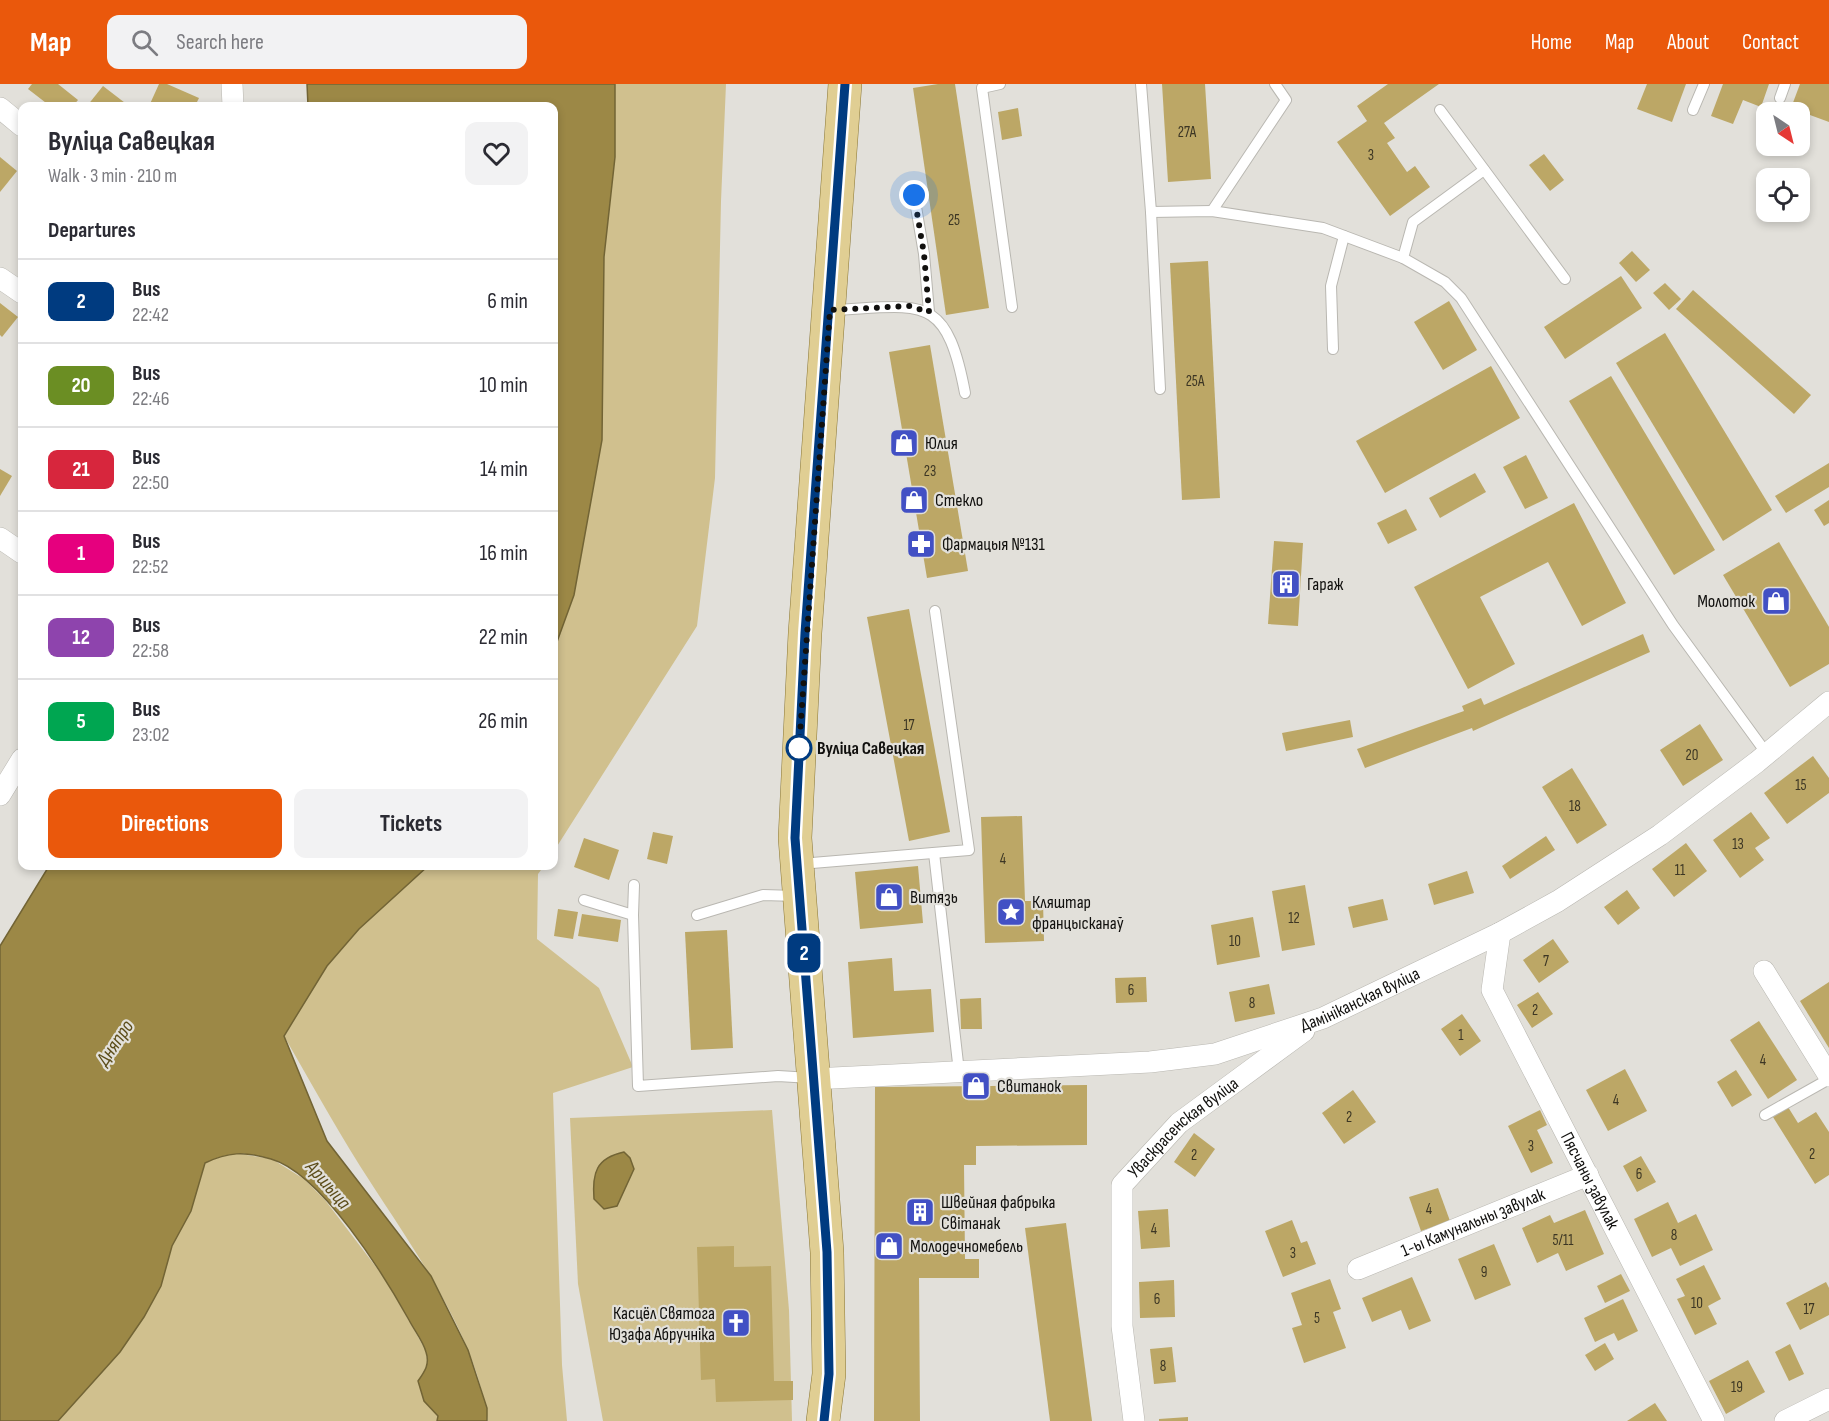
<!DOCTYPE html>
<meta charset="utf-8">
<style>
:root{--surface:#fff;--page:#f2f2f3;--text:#2b2b33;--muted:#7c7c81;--line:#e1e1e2;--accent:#ea580c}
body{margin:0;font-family:"Sofia Sans Condensed",sans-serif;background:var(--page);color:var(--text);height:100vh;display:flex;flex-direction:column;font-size:22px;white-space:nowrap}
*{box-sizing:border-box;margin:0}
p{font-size:20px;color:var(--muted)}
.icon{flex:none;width:33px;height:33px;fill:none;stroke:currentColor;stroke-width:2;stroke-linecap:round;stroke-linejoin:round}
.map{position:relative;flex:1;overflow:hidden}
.sheet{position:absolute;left:18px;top:18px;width:540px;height:768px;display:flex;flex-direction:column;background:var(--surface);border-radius:12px;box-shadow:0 3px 9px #0003}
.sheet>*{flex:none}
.badge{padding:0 12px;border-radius:9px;font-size:21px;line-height:39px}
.needle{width:39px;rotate:145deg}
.tools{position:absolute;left:1756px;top:18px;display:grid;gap:12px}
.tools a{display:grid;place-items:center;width:54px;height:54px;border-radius:12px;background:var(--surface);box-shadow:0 3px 9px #0003;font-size:30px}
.you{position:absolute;width:30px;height:30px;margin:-15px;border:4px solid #fff;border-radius:50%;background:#1a73e8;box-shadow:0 0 0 9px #1a73e833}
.map>.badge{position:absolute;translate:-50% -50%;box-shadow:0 0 0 3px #fff}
h2{padding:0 30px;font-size:22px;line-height:54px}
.round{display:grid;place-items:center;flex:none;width:63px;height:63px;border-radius:12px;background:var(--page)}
.headline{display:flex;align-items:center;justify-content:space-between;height:102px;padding:0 30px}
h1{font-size:28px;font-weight:700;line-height:45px}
.button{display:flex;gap:12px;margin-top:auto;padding:12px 30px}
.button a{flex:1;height:69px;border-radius:12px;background:var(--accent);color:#fff;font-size:24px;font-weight:700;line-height:69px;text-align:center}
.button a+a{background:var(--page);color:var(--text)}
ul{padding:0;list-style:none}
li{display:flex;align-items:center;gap:18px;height:84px;padding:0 30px;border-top:2px solid var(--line)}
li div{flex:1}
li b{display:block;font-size:22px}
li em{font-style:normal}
li .badge{min-width:66px;font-weight:700;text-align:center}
header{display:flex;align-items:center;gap:36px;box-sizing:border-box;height:84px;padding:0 30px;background:var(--accent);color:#fff}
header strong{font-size:28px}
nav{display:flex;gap:33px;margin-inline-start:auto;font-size:21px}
.search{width:420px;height:54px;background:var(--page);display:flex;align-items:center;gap:15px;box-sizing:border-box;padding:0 21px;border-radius:12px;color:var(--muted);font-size:22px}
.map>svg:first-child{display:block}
.green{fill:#d0c08e}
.water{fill:#9c8846;stroke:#726435;stroke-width:1.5}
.building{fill:#bca766}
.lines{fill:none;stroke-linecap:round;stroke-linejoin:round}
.service-casing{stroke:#b9b7b1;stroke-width:12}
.minor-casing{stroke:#b9b7b1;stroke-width:22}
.primary-casing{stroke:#8a7736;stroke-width:34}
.service{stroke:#fff;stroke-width:10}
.minor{stroke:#fff;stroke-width:21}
.primary{stroke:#e0ce93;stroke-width:33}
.line-casing{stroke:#fff;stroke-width:14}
.line{stroke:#003b80;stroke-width:9}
.walk{stroke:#11100e;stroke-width:6;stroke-dasharray:0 10.8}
.stop-dot{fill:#fff;stroke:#003b80;stroke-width:3}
.labels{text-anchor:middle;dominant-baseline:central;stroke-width:4.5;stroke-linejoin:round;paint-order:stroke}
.number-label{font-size:15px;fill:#3c3624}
.poi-label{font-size:18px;fill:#11100e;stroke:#e2e0da;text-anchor:start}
.stop-label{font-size:18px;font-weight:bold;fill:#11100e;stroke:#e2e0da;text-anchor:start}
.street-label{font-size:18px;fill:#11100e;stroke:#e2e0da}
.water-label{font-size:20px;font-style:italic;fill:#5c4d1a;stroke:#e2e0da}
</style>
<header>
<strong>Map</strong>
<div class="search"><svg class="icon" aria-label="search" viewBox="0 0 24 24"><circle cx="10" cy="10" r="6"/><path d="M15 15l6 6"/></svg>Search here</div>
<nav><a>Home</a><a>Map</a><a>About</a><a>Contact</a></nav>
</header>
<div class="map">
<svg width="1829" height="1337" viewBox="0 0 1829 1337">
<rect width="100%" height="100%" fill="#e2e0da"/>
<g class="green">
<path d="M615 0H726L721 117 715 394 697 542 554 767V566L574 511 602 356 604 173 615 73Z"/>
<path d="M428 782H544L538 790 537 855 599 904 633 983 553 1009 562 1281 567 1337H488C476 1248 407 1156 360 1082 333 1039 309 995 284 952L327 882 359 845Z"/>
<path d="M772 1026 789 1226 792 1337H603L578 1200 570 1034Z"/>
<path d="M228 1068 272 1075 304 1095 325 1116 386 1196 426 1267 428 1282 424 1317 438 1332 437 1337H58L84 1308 161 1202 172 1162 191 1127 205 1079Z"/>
</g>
<g class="water">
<path d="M307 0H615V73L604 173 602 356 574 511 554 566V22H308Z"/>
<path d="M49 782H428L359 845 327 882 284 952 327 1057 431 1192 468 1266 487 1324V1337H437L438 1332 424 1317 418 1297C425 1287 430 1280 426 1268 423 1257 414 1246 409 1236 384 1191 321 1089 271 1075 244 1067 228 1068 205 1079L191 1127 172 1162 161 1202 144 1233 120 1268 58 1337H0V862Z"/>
<path d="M624 1068 630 1074 634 1085 617 1122 604 1125 594 1115C592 1089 596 1074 624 1068Z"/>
</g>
<g class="building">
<path d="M32 0H58L78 16 73 22H50L28 5Z"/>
<path d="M159 0H167L199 14 195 22H149Z"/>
<path d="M938 0H955L989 224 946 231 913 4Z"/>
<path d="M1162 0H1205L1211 95 1168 98Z"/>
<path d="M1388 0H1439L1384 39 1395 54 1387 59 1407 88 1415 82 1430 103 1390 132 1337 58 1367 37 1357 22Z"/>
<path d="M1647 0H1686L1672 38 1637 25Z"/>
<path d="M1723 0H1769L1761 23 1743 16 1733 40 1711 32Z"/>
<path d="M1800 0H1829V38L1791 24Z"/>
<path d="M103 2 129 22H87Z"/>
<path d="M1018 24 1022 52 1002 56 998 28Z"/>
<path d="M1544 70 1564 96 1550 107 1529 81Z"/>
<path d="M0 73 17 87 0 108Z"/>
<path d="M1632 167 1650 186 1636 198 1619 179Z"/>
<path d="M1208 177 1220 414 1182 416 1170 179Z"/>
<path d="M1621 192 1642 224 1565 275 1544 243Z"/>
<path d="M1665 199 1681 215 1669 226 1653 209Z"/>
<path d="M1693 206 1811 311 1794 330 1676 225Z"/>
<path d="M1449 217 1477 266 1443 286 1414 238Z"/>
<path d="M0 219 18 233 2 253 0 251Z"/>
<path d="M1665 249 1772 426 1723 457 1616 279Z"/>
<path d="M930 261 968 487 927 494 889 268Z"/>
<path d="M1491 282 1520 334 1385 409 1356 357Z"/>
<path d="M1611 292 1715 466 1674 491 1569 317Z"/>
<path d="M1526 371 1548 414 1525 425 1503 383Z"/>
<path d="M1829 379V403L1786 429 1775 412Z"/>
<path d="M0 385 12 392 0 412Z"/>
<path d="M1475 389 1486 408 1440 434 1429 414Z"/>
<path d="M1829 416V439L1824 442 1814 426Z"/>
<path d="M1574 419 1626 519 1582 542 1548 478 1480 513 1515 580 1468 605 1414 503Z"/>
<path d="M1406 425 1417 446 1388 460 1377 439Z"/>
<path d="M1274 457 1303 459 1298 542 1268 540Z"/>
<path d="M1779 458 1829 543V580L1790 603 1723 491Z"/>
<path d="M909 525 950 748 909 757 867 533Z"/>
<path d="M1643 550 1650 568 1473 647 1472 644 1365 684 1357 665 1464 627 1462 622 1481 614 1484 621Z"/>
<path d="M1350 636 1353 653 1286 667 1282 649Z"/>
<path d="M1700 640 1723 676 1683 702 1660 666Z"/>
<path d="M1813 672 1829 694V709L1787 740 1764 709Z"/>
<path d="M1572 684 1607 741 1577 760 1542 703Z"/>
<path d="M1751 728 1770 754 1755 764 1764 776 1740 794 1713 756Z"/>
<path d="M1022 732 1025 817H1043L1044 857 985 859 981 733Z"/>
<path d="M653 748 673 752 667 780 647 775Z"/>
<path d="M1546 752 1555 766 1510 795 1502 782Z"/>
<path d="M584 754 619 766 609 796 574 783Z"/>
<path d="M1686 759 1707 787 1674 813 1652 785Z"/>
<path d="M918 782 923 839 860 845 855 788Z"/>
<path d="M1467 787 1474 809 1434 821 1428 800Z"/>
<path d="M1305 801 1315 861 1282 867 1272 807Z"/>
<path d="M1627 806 1640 824 1618 841 1604 823Z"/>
<path d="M1383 815 1388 836 1353 844 1348 823Z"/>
<path d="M558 825 578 828 573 855 554 852Z"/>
<path d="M582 830 621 836 618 858 578 852Z"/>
<path d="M1253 833 1260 873 1217 881 1211 841Z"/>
<path d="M727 846 733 964 691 966 685 848Z"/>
<path d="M1553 855 1569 878 1539 899 1523 876Z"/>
<path d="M892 874 894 907 931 905 934 948 853 954 848 878Z"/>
<path d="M1146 893 1147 918 1116 919 1115 894Z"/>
<path d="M1829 898V964L1800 917Z"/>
<path d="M1269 900 1275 930 1235 938 1229 908Z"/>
<path d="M1538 908 1553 930 1532 944 1517 921Z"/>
<path d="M981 914 982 945H961L960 915Z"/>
<path d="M1462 930 1481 957 1460 972 1441 945Z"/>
<path d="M1759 937 1797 996 1768 1015 1730 956Z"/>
<path d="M1625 985 1647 1027 1608 1047 1586 1006Z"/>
<path d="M1736 986 1752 1011 1732 1023 1717 998Z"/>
<path d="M1087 1001V1061L976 1062V1081H964L965 1175H979V1194H919L920 1337H874L875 1003Z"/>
<path d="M1353 1006 1376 1038 1344 1060 1322 1029Z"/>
<path d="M1788 1023 1798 1039 1816 1028 1829 1048V1091L1815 1100 1773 1033Z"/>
<path d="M1540 1026 1547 1041 1537 1046 1553 1079 1531 1089 1508 1042Z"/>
<path d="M1194 1049 1215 1065 1195 1093 1174 1078Z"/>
<path d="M1641 1072 1656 1098 1637 1108 1623 1082Z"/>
<path d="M1438 1104 1450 1137 1421 1147 1409 1113Z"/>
<path d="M1668 1118 1678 1139 1696 1130 1713 1166 1680 1182 1671 1164 1652 1173 1634 1135Z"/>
<path d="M1168 1125 1170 1163 1141 1165 1138 1127Z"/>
<path d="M1585 1126 1604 1170 1566 1187 1558 1169 1537 1179 1522 1144 1550 1131 1554 1139Z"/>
<path d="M1292 1136 1301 1159 1307 1157 1316 1180 1283 1193 1265 1147Z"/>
<path d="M1066 1139 1092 1337H1050L1025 1144Z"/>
<path d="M1494 1160 1511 1201 1475 1216 1458 1175Z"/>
<path d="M734 1162V1183L771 1182 774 1297H793V1316L716 1318 715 1295 701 1296 697 1163Z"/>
<path d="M1704 1181 1721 1215 1708 1222 1717 1240 1695 1251 1677 1215 1685 1212 1676 1195Z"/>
<path d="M1621 1190 1630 1207 1605 1219 1597 1202Z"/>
<path d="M1412 1193 1431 1237 1409 1246 1401 1226 1372 1238 1362 1214Z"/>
<path d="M1330 1195 1341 1225 1333 1228 1346 1264 1304 1279 1292 1244 1302 1241 1291 1209Z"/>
<path d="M1174 1196 1175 1233 1140 1234 1139 1198Z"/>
<path d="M1826 1198 1829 1204V1231L1800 1246 1786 1219Z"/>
<path d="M1623 1215 1638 1247 1618 1257 1614 1249 1595 1258 1584 1234Z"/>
<path d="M1605 1259 1614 1275 1595 1287 1585 1271Z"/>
<path d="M1790 1260 1804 1290 1789 1297 1775 1268Z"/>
<path d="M1172 1263 1176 1298 1154 1300 1150 1265Z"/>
<path d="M1748 1276 1765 1308 1726 1330 1709 1297Z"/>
<path d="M1655 1319 1667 1337H1627Z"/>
<path d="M1188 1333V1337H1159V1335Z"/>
</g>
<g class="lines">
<g class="service-casing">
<g id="service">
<path d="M1000 0 982 4 1012 223"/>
<path d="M1141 0 1151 128 1212 127 1323 144 1403 174 1445 198 1461 214 1673 541 1767 670"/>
<path d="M1780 14 1785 0"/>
<path d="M1440 26 1565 195"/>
<path d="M1693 26 1704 0"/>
<path d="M914 111 924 170 929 228"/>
<path d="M1212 127 1286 16 1275 0"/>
<path d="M1151 128 1160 305"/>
<path d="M1403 174 1413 138 1484 86"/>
<path d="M833 226C922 222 946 208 965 309"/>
<path d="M1333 265 1331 202 1344 152"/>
<path d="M934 769 959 988"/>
<path d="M800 780 969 766 935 527"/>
<path d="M634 801 633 831 638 1002 778 992 811 994"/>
<path d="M584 816 633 831"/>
<path d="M697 831 763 811 796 812"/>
<path d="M1765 1031 1829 995"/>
</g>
</g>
<g class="minor-casing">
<g id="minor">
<path d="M232 0 233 22"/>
<path d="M0 24 22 42"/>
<path d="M0 194 22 209"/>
<path d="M0 454 22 469"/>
<path d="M0 711 22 675"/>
<path id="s1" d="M1500 849 1492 906 1714 1337"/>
<path d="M1764 887 1829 992"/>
<path id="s2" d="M813 995 1150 978 1215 970 1323 934 1500 849 1558 817 1660 751 1757 678 1829 618"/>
<path id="s3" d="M1358 1185 1588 1091"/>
<path id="s4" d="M1134 1337 1122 1242V1101L1179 1039 1304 947"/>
<path d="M1785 1337 1829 1315"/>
</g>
</g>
<g class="primary-casing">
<path id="primary" d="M823 1337 829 1290 827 1168 795 754 805 549 845 0"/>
</g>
<use href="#service" class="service"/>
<use href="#minor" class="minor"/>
<use href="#primary" class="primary"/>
</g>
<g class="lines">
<g class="line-casing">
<path id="line" d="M824 1337 829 1290 827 1168 795 754 805 549 845 0"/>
</g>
<use href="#line" class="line"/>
<path class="walk" d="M799 664 830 226 909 222 929 228 924 170 914 111"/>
</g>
<defs>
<g id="shop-square" transform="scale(1.5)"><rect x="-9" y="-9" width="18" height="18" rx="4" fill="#4250c4" stroke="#e2e0da"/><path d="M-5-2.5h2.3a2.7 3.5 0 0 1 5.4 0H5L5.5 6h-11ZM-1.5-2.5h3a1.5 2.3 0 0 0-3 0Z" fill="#fff"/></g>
<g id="pharmacy-square" transform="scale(1.5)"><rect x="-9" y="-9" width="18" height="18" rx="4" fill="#4250c4" stroke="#e2e0da"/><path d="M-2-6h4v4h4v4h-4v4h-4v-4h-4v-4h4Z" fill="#fff"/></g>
<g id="building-square" transform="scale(1.5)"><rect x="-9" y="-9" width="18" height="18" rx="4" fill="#4250c4" stroke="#e2e0da"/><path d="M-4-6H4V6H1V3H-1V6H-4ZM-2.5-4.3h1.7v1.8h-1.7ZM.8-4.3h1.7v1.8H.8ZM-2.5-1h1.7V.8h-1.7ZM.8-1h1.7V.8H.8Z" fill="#fff"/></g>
<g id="sight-square" transform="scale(1.5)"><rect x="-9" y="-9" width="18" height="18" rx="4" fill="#4250c4" stroke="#e2e0da"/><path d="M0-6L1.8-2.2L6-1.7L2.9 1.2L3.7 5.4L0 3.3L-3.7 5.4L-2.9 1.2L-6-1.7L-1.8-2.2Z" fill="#fff"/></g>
<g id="church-square" transform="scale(1.5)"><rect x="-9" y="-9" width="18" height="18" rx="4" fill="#4250c4" stroke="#e2e0da"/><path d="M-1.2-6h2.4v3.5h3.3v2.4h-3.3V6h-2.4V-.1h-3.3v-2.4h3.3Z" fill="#fff"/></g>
</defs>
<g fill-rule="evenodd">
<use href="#shop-square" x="904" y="359"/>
<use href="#shop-square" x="914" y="416"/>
<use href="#pharmacy-square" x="921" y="460"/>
<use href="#building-square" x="1286" y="500"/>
<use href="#shop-square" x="1776" y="517"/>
<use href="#shop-square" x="889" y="813"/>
<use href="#sight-square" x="1011" y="828"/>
<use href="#shop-square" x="976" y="1002"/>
<use href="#building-square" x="920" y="1128"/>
<use href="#shop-square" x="889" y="1162"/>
<use href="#church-square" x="736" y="1239"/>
</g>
<circle class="stop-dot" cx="799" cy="664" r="12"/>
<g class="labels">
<g class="number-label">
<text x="1187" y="48">27А</text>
<text x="1371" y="71">3</text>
<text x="954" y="136">25</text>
<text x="1195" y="297">25А</text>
<text x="930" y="387">23</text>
<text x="909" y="641">17</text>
<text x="1692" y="671">20</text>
<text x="1801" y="701">15</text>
<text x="1575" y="722">18</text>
<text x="1738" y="760">13</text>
<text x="1003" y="775">4</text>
<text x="1680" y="786">11</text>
<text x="1294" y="834">12</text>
<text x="1235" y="857">10</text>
<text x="1546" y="877">7</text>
<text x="1131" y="906">6</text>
<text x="1252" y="919">8</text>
<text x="1535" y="926">2</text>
<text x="1461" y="951">1</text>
<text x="1763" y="976">4</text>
<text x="1616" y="1016">4</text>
<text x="1349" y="1033">2</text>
<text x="1531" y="1062">3</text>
<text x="1812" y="1070">2</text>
<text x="1194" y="1071">2</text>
<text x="1639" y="1090">6</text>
<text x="1429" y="1125">4</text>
<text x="1154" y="1145">4</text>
<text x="1674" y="1151">8</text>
<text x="1563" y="1156">5/11</text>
<text x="1293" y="1169">3</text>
<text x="1484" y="1188">9</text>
<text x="1157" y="1215">6</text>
<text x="1697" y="1219">10</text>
<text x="1809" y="1225">17</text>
<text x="1317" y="1234">5</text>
<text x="1163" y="1282">8</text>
<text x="1737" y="1303">19</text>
</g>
<g class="poi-label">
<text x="925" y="359">Юлия</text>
<text x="935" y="416">Стекло</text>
<text x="942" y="460">Фармацыя №131</text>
<text x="1307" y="500">Гараж</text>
<text x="1755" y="517" text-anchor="end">Молоток</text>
<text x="910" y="813">Витязь</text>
<text x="1032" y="818">Кляштар<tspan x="1032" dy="21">францысканаў</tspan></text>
<text x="997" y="1002">Свитанок</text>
<text x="941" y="1118">Швейная фабрыка<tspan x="941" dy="21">Світанак</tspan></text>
<text x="910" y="1162">Молодечномебель</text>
<text x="715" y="1229" text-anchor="end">Касцёл Святога<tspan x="715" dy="21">Юзафа Абручніка</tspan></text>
</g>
<g class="stop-label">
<text x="817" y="664">Вуліца Савецкая</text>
</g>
<g class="street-label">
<text stroke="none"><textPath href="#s2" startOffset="558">Дамініканская вуліца</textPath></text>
<text stroke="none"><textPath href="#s4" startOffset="321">Уваскрасенская вуліца</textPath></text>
<text stroke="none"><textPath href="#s1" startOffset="272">Пясчаны завулак</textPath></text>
<text stroke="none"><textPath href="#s3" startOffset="124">1-ы Камунальны завулак</textPath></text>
</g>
<g class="water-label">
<text transform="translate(115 959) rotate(-56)">Дняпро</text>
<text transform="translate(328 1101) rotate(49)">Аршыца</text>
</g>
</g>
</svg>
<div class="tools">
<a><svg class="needle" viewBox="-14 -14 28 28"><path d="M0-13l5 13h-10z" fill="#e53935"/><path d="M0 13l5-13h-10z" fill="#7c7c81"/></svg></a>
<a><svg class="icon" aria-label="locate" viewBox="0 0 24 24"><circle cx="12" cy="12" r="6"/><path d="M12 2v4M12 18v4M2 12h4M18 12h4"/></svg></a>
</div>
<div class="you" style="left:914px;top:111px"></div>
<b class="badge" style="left:804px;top:869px;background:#003b80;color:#fff">2</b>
<section class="sheet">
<div class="headline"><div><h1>Вуліца Савецкая</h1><p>Walk · 3 min · 210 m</p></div><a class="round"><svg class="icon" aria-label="heart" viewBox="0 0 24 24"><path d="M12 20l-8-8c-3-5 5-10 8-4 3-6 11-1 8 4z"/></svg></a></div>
<h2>Departures</h2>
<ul>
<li><span class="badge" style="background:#003b80;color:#fff">2</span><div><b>Bus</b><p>22:42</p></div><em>6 min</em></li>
<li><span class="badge" style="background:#6b8e23;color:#fff">20</span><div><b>Bus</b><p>22:46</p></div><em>10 min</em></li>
<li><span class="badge" style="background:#d7263d;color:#fff">21</span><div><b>Bus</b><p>22:50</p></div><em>14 min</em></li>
<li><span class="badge" style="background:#e6007e;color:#fff">1</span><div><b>Bus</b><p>22:52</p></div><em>16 min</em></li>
<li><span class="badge" style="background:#8e44ad;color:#fff">12</span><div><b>Bus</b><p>22:58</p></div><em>22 min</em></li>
<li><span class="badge" style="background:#00a651;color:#fff">5</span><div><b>Bus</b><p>23:02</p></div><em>26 min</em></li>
</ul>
<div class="button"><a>Directions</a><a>Tickets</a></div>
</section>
</div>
